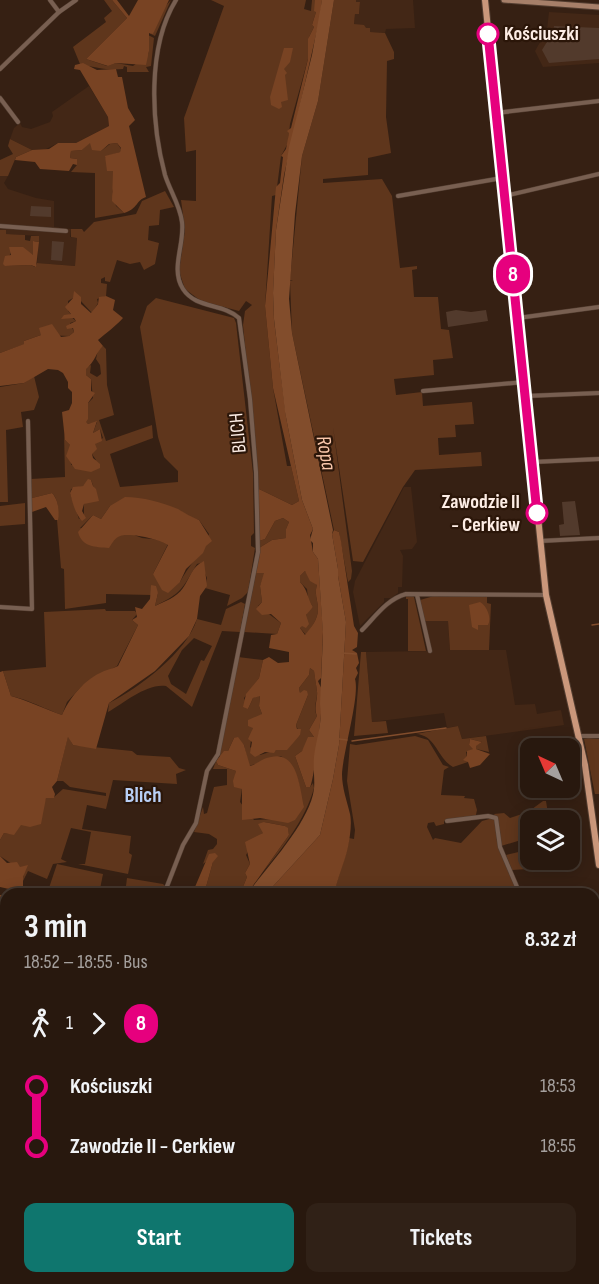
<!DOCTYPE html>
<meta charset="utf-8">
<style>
:root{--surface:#28180e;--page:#302117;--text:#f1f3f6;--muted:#a5a09e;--line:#44372e;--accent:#0f766e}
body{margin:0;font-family:"Sofia Sans Condensed",sans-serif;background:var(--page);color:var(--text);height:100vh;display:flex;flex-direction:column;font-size:22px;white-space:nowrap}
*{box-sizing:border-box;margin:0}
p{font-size:20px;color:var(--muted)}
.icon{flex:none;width:33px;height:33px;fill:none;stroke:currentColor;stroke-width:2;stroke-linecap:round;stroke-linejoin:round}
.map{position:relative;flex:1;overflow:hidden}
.details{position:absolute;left:0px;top:888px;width:600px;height:396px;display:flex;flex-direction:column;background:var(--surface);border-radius:18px 18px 0 0;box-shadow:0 3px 15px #0003,0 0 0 2px var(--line)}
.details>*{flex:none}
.badge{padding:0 12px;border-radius:20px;font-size:21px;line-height:39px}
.needle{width:39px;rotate:316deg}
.buttons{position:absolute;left:520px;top:738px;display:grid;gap:12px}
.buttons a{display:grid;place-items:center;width:60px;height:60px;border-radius:12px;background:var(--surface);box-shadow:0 3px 15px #0003,0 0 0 2px var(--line);font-size:30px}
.map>.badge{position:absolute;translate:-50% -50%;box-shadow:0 0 0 3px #fff}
.legs{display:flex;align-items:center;gap:9px;height:66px;padding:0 24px;font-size:20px}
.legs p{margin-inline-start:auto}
.headline{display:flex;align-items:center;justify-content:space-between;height:102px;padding:0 24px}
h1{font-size:33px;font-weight:700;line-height:45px}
.action{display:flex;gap:12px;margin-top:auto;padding:12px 24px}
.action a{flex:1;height:69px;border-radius:12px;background:var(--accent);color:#fff;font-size:24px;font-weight:700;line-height:69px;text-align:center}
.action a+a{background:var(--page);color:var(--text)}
ul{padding:0 24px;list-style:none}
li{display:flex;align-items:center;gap:21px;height:60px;font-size:22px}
li i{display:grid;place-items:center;width:9px;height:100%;margin:0 8px;background:currentColor}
li i::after{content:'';width:15px;height:15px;margin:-8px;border:4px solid;border-radius:50%;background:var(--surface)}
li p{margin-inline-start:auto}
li:first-child i{background:linear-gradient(#0000 50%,currentColor 0)}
li:last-child i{background:linear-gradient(currentColor 50%,#0000 0)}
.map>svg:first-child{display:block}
.built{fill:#432716}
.green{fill:#5f361c;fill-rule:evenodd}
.forest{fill:#784323;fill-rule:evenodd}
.water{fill:#824d2c}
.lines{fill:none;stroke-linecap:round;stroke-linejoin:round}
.stream{stroke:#824d2c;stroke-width:1.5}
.building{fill:#523a2c}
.street-casing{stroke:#523d30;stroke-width:5}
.secondary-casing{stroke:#523d30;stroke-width:7}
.primary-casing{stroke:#523d30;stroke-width:8}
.street{stroke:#785f51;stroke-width:4}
.secondary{stroke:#a67f69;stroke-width:5}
.primary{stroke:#ca977b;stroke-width:6}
.line-1-casing{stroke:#fff;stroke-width:14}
.line-1{stroke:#e6007e;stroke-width:9}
.stop-1-dot{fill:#fff;stroke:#e6007e;stroke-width:3}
.labels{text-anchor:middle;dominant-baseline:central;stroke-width:4.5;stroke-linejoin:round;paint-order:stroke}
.stop-label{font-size:20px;font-weight:bold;fill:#fdede5;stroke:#2b1609;text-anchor:start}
.street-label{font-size:20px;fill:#fdede5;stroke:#2b1609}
.water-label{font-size:21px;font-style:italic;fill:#fac7ab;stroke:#2b1609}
.neighbourhood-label{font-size:21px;font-weight:bold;fill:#b8cff6;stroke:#2b1609}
</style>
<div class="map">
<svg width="599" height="1284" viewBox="0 0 599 1284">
<rect width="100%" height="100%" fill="#362013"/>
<g class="built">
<path d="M356 0H413L415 28 386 29 385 33 369 32 365 28 354 24 355 14H359L360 3H356Z"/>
<path d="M549 12 599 15V63L543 67 535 51 547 30Z"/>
<path d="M89 86 108 117 109 126 76 143H58L42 151 32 150 10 139 14 128 20 123 22 127 31 129 50 122 53 116 52 112Z"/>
<path d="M0 176H8L4 183 8 189 36 198 54 201V227L71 229 70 237 77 238 75 266 37 263 39 236 6 234 5 230H0Z"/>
<path d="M404 487H411L417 542 412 549 400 550 403 556 402 587H398V593L391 598H384V602L360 626 353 592 355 581Z"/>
<path d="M425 621H448L450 650H506L515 705 535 704 537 714 561 710 564 725 462 739 458 726 447 728 444 713 372 722 366 652 431 651Z"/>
</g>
<g class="green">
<path d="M104 0H112L127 18 86 59 107 66 116 63 133 66 148 55C151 48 146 38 149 33H153L162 10 171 0 155 36 149 33 148 35 154 38 151 66 146 67 149 72H127V67L124 66 123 69C105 70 97 68 80 64L73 47 106 22 104 18 112 11Z"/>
<path d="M211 0H306L304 9 311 11 312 0H316V12L312 25 314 27 309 37 308 59 290 124 288 143 281 156 276 195 272 196 265 306 273 388 287 466H291L299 501 292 505 259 489 243 325 245 311 252 305 246 301 239 311 201 301 185 289 179 271 185 230 181 200 196 201V150L186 152 184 118 224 6Z"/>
<path d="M334 0H356V2H360L359 14H355L354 24 364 25 366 28H370V32L385 33 394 52V59L387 61 386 117 391 153 368 158V175L323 179V183L382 179 392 196 400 268 417 266V269L412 270 414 297H438L441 329 449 330 453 358 433 360 434 375 394 379 396 395 422 392 423 406 472 402 474 424 455 425 456 437 438 438 439 455 481 452 482 466 415 470 403 487 363 562 353 561 333 427 352 571 351 579 348 582 339 532 334 530 292 333 290 281H293L290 280 302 156 318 101Z"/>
<path d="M10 139 32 150 16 157 8 176H0V160L13 154 8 146Z"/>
<path d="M90 142 101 151 110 144 117 143 121 149 120 152 105 157 113 170 114 185 112 192 116 206 124 213 95 218V173L71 172 77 165V159L70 158 71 151 82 150Z"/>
<path d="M165 191 174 207 160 210 159 225 149 226 148 240 159 243 155 264 144 270 140 262 130 264 117 260 110 282 105 281V277L101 279V283L107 284 106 296 97 299 98 303 92 313 80 300 73 298 68 301V311L71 314 69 315 76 321 70 323 74 332 69 336 41 335 24 341 25 344 0 353V230H6V234L25 235V240L30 241 31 236H39V242L34 241 33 255 11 252 5 266 31 265 35 267 37 263 75 266 77 238 71 237V229H82L84 232 94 222 136 214 142 201Z"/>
<path d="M156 298 234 318 236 323 253 473 254 533 251 536V546L255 548 248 592 242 598 227 606 230 595 205 588 207 578 204 571V562L197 564C181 590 183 592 155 606L158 593 151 585V595L106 594V603L65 609 64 569 61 568 57 520C60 512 58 499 52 493L32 498 31 479 65 477 64 432 65 440 70 445 71 465 96 460 92 454 94 444 103 438 100 429 93 433 97 422 88 424 85 422 88 403 93 398 91 379 86 375V368L91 365 90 373 97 377 101 374 100 365 96 359 98 350 103 346 106 349 107 385 114 415 99 420 106 441 152 425 153 438 110 454 120 487 178 482V471L164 457 158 437 140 327 147 306ZM91 480 97 496 84 504V515L79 519 70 493 71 489 83 486ZM110 506 179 510 190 517 199 520 209 534C203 552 189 565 180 582L153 574 168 544 162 540 142 538 129 533 118 536 80 528 93 515 101 519Z"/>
<path d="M34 376 39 397 34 410 21 412 23 427 6 430 8 502H0V387L24 383Z"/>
<path d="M25 503V524L0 526V506Z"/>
<path d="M283 518 289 522 286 529V538L272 540 259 548V541L265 539 275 521Z"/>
<path d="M305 571 317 585C314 595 318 600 318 609 318 620 311 627 306 635L300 628 308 611 313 607 308 599 307 589 300 582V576Z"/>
<path d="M256 573H265L260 586 262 602 258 606 281 623 277 634 244 632Z"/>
<path d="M410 595 414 597 426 651H408V599H406V596Z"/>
<path d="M434 596 487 597V603L491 604 489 650H450L448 621H425L420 600Z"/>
<path d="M241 602 245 604 240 632 222 631 192 707 166 686C147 683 124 703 108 712L109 703C139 688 187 652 197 619L221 625 226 609ZM194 638 212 646 204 661 201 660 186 694 171 684 168 676 182 650Z"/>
<path d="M105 609 106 611H135L137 614 132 620 138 625 117 666 82 686 67 702 62 715C45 709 29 700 11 696L3 671 46 667 44 612Z"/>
<path d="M361 652H366L372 722 386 721 388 733 354 736Z"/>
<path d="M238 657 263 660 259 678 244 698 248 709 253 698 260 695 259 706 262 714 253 728 250 747 260 755 283 748 300 735 296 725 308 695 300 693 299 688 309 675 310 668 314 671C315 678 316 684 317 691 318 701 312 706 317 716L309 730 314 737 302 751 295 756 306 787H310L313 783 314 788C305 820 284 846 263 872L289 835 288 829 285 826 264 822 263 833 256 838 246 855 250 864 245 873 247 877 240 894H204L213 862 207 861 203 864 208 850 213 849 217 844V839L209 834 194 832 203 807 204 814 207 813 214 787 227 785V769H213L216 761 218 765 236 771 235 777 242 789 240 802 254 820 275 819 301 797C299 778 295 767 281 756L249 766 244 745 234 738 228 751 221 757 218 755Z"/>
<path d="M458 726 462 739 486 736 489 752 476 749 475 746 482 742 470 739 469 745 474 749 466 752 468 762 453 767C437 758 436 735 416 734Z"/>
<path d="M68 736 73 745 132 751 137 755 170 757 179 768 186 770 176 774 177 784 113 780 106 809 87 805 82 829 131 836 129 853 132 855 128 874 78 864H85L91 832 71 828 61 859 67 862 53 864 47 879 28 871 22 883 24 872 0 856V840L4 833 10 834 21 824 41 816 46 797 53 798 63 789 106 796V793L70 787 63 781H57Z"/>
<path d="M415 736 428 740 443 765 449 767 444 770 441 795 465 796 464 798 474 799 477 810 475 819 444 821V824L436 826 434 822 428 823 427 827 433 840 435 838 461 843 482 821 493 818 496 824 497 842 519 894H515L514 889 502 894 500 892 489 894H335C336 876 347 858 349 838L354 839 355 830 347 781 350 744 356 745Z"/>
<path d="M588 738 599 739V794H595L584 739Z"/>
<path d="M543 801H546L549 820H531V837L501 846 498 820 494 814 504 813 510 818 528 812Z"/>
<path d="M531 849 532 860 528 869 512 870 506 855Z"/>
<path d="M57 864 103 874 99 894H47Z"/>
<path d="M127 878 163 884 165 886 162 894H125Z"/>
<path d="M101 1278H344L343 1284H100Z"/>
</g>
<g class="forest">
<path d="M112 0H117L129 16 138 0H169L153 34 149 33V51L146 65 116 63 108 66 86 59 127 18Z"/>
<path d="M315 0H322L320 17 284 175 276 230 273 294 274 320 286 417 302 500 313 529 310 535 313 552 318 559 323 632 321 678 318 681C319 684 321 687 322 690 324 698 314 782 310 787H306L295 756 302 751 308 737H314L309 730 317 716C313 706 318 701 317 691 316 684 315 679 314 671L310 668 309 675 299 688 300 693 304 690 307 691 308 695 296 725 297 729H301L300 735 287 750H276L274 753 265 752 255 757 250 753 252 742 248 739 253 728 248 726V720L262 714 259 706 260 696 253 698 248 709 243 707 246 694 259 678 263 660 269 657 278 663 289 662V652L269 648 271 635 277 634 281 623 271 614 262 615 256 609 262 602 260 586 264 573H256L259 548 272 540 286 538V529L289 522 283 518 275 521 265 539 259 541V489L292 505 299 501 273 388 265 306 276 187 280 183 283 157 281 156 286 149 289 133 287 131 291 128 308 59V39L314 27 312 25 316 12 314 11ZM305 571 310 581 317 585C314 595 318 600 318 609 318 620 311 627 305 635L300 628 302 626 306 628 309 624 306 615 313 607C307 598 308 590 300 582V576Z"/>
<path d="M284 48H293L290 62 284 69 287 73 285 75 288 100 281 102 282 107 279 109 271 105 270 97Z"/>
<path d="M83 63 97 70 116 69 118 77H122L128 108 135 120 129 126 146 197C136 200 138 209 124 213L112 201 113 171H107L105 156 120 152 121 148 117 143 109 144 101 151 92 150 90 143 82 150 71 151 70 158 77 159V165L73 164 69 171 40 169 35 162 15 160 16 157 32 150 49 149 58 143H76L109 126 108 117 80 70 74 69 75 65Z"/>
<path d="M33 241 39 242 36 267 31 265 5 266 3 264 5 256 11 255 9 247H23L33 255Z"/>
<path d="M74 291 81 297V304L91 313 98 304 99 297 106 296 115 300 113 310 123 318C115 327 107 332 98 340L103 346C96 352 95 362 86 369V375L91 379V391L95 393 88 403V419L86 422 88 424 97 421 93 433 100 429 102 441 95 444 97 449 92 454 93 458 100 464V468L91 472 75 469 66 456 70 445 65 440 62 412 69 410 72 403V392L68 388V382L63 373 58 370 48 369 24 383 0 386V353L24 344V341L41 335 39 328 52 324 61 337 69 336 74 332 73 328 67 329 66 326 76 321 74 318 61 319 64 315 71 314 65 307 73 298Z"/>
<path d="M88 479 91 480 93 486 96 489 99 501 84 504 82 511 86 518 82 521C75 513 73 504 70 493L73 487 83 486Z"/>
<path d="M52 493C58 499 60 511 58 520H55L46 507 32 512V498Z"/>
<path d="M125 497C143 497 161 502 178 509 185 513 191 517 199 520L212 541 206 546 203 553 186 569 180 582 168 593 162 590 153 574 168 545C161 539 125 531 118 537 114 539 111 545 109 548 95 547 82 547 78 532L93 515 101 519 110 506Z"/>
<path d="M334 530 339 532 341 541 354 626 358 633 357 647 352 650 357 653 359 663 356 668 358 673 355 679C360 696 343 752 342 774 342 788 347 801 350 814 352 823 350 837 348 847 345 862 336 880 335 894H266L320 835 333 779 339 745 346 622 338 576V569L332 534Z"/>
<path d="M204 561 207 586 200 596 197 619 189 636 155 671 109 703 96 749 73 745 68 737 57 781 52 787 55 794 54 798H46L41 824 30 827 21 825 14 835 4 833 0 840V672L3 671 11 696C29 701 45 709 62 715 69 699 83 681 100 673 105 670 112 669 118 666L138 625 132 620 137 617 135 607 142 609 150 599 151 585 156 586 158 593 155 606C165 601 176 598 183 588 190 578 192 566 204 561Z"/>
<path d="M480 602C487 606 492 618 488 625H478V630L472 627 469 605Z"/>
<path d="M238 737 244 745 250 766C257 764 263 758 271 757 298 750 300 790 304 807L295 820 288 823 260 818 242 820V789L234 787 233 781 236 771 218 765 216 761 224 751H228L234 738Z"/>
<path d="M470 739 482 742 476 746V749L490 754 480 765 470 768 468 762 463 760 467 756V751L473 749 469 745Z"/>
<path d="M264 822 285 826 288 828 289 835 247 894H240L247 877 245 873 250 864 245 842 263 833 258 824Z"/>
<path d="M215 853 218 856 213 862 204 894H192L209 854Z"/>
<path d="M0 856 7 863 17 862 20 867 28 865 23 877V894H8L11 891 9 889 0 887Z"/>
<path d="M0 895H6V970L0 959Z"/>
<path d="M0 1078 6 1079V1182H0V1117L4 1100 0 1098Z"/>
</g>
<path class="water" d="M322 0H334L318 101 302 156 295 214 289 299 292 333 333 530 332 534 338 569V576L346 622 339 745 333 779 320 835 266 894H247C267 867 310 822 314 789 315 779 313 768 314 757 316 739 323 723 320 704L323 635 318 559 313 552V543L310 540 313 529 302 500 285 412 274 319 273 293 276 230 289 147 312 55Z"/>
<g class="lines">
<g class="stream">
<path d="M592 625 599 624"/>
<path d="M342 653 356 654"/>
<path d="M339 739 347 740"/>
<path d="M352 741 446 728"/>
<path d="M0 974 6 983"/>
<path d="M594 985H599"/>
<path d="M505 1278 506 1284"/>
</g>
</g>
<g class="building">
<path d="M554 26 599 28V59L549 63 542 50 553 32Z"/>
<path d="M31 206 51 207V217L30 216Z"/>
<path d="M52 241 64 242 62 261 51 260Z"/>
<path d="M456 310 471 312 486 310 488 321 448 327 446 312Z"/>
<path d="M575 501 580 535 560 536 559 525 564 524 562 502Z"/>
</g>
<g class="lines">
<g class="street-casing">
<g id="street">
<path d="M50 0 59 12"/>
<path d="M0 69 59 12 76 0"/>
<path d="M0 98 18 122"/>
<path d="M496 113 599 101"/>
<path d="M398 196 502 178"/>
<path d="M505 196 599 174"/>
<path d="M0 226 66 231"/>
<path d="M518 318 599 307"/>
<path d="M423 391 524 382"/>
<path d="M526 396 599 393"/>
<path d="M533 462 599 459"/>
<path d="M540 541 599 538"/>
<path d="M417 595 430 651"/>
<path d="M0 607 32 609 28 421"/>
<path d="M362 630C375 617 387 599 406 594L546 595"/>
<path d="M579 736H599"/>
<path d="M447 821 488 816 496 818 500 847 520 894"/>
<path d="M164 894 183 845 196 823 207 771 218 754 258 552 256 472 250 399 239 318C223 303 196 309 183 289 170 269 185 244 182 222 180 205 170 191 165 175 151 123 147 47 176 0"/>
<path d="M594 943H599"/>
<path d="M0 990 6 988"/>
<path d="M594 1129H599"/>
<path d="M594 1189H599"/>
<path d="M11 1284 12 1278"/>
</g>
</g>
<g class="secondary-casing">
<path id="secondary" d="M504 0 599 7"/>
</g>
<g class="primary-casing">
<path id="primary" d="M485 0 546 595 585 765 599 865"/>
</g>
<use href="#street" class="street"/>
<use href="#secondary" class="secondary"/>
<use href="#primary" class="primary"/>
</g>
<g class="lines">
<g class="line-1-casing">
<path id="line-1" d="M488 34 537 513"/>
</g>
<use href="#line-1" class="line-1"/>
</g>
<g class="stop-1-dot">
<circle cx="488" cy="34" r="10"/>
<circle cx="537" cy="513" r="10"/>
</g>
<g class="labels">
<g class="stop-label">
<text x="504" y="34">Kościuszki</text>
<text x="520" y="502" text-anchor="end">Zawodzie II<tspan x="520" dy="23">- Cerkiew</tspan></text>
</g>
<g class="street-label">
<text transform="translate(238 433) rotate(-95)">BLICH</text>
</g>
<g class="water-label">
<text transform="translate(326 453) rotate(80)">Ropa</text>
</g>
<g class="neighbourhood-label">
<text x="143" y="795">Blich</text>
</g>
</g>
</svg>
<div class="buttons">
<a><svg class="needle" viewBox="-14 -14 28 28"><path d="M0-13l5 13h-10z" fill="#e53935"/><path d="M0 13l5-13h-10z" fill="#a5a09e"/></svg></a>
<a><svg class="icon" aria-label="layers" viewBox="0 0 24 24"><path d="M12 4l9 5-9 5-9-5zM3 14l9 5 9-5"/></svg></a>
</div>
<b class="badge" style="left:513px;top:274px;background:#e6007e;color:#fff">8</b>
<section class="details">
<div class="headline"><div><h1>3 min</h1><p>18:52 – 18:55 · Bus</p></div><b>8.32 zł</b></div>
<div class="legs"><svg class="icon" aria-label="walk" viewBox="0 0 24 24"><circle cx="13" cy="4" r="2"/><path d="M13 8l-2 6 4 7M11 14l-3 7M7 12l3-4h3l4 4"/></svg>1<svg class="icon" aria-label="forward" viewBox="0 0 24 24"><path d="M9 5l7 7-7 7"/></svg><b class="badge" style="background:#e6007e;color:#fff">8</b></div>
<ul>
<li><i style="color:#e6007e"></i><b>Kościuszki</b><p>18:53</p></li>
<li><i style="color:#e6007e"></i><b>Zawodzie II - Cerkiew</b><p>18:55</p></li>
</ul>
<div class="action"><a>Start</a><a>Tickets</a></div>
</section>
</div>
